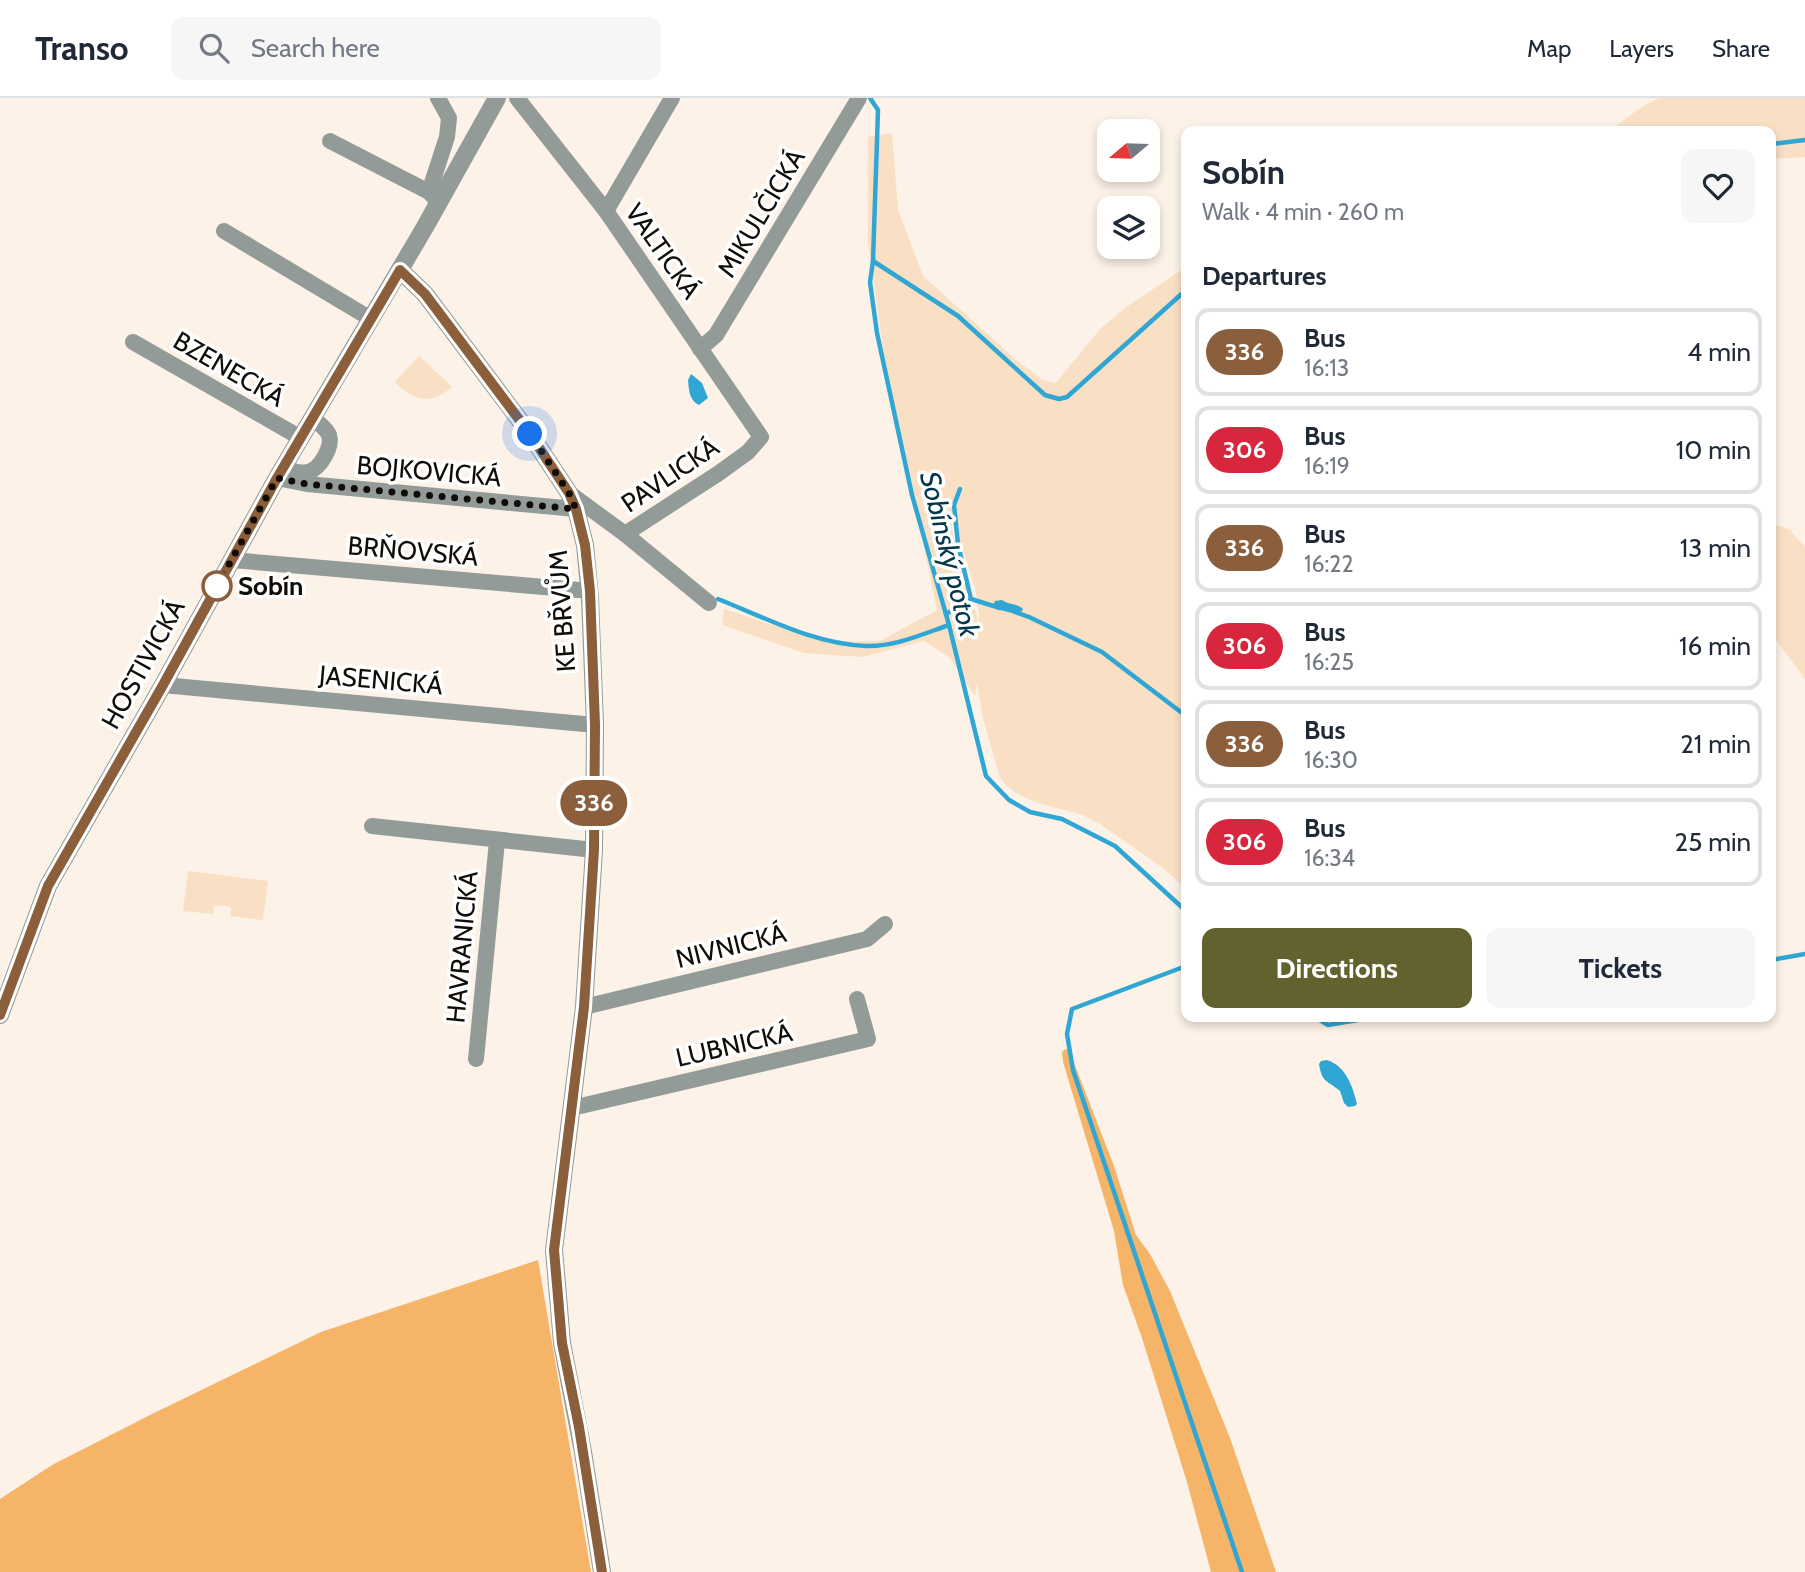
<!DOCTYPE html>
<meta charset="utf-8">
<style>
:root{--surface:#fff;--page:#f6f6f7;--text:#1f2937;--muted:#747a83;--line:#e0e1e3;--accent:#62622f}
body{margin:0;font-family:Cabin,sans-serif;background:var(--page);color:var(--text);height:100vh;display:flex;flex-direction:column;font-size:26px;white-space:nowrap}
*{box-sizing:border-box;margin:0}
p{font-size:23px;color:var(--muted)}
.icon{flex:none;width:38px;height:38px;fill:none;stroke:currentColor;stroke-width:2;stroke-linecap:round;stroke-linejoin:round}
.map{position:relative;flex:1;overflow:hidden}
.side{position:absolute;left:1181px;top:28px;width:595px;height:896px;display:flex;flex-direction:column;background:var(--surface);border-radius:14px;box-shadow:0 4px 10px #0003}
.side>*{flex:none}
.badge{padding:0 14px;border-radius:23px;font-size:24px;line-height:46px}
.needle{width:46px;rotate:251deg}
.tools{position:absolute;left:1097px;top:21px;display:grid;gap:14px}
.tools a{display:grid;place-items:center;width:63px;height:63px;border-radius:14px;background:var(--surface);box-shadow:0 4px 10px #0003;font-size:35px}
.you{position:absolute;width:35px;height:35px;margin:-18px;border:5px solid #fff;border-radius:50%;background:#1a73e8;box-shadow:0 0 0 10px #1a73e833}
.map>.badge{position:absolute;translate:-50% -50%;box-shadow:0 0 0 4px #fff}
h2{padding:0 21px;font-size:26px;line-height:63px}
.round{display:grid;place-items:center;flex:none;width:74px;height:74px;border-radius:14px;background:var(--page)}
.summary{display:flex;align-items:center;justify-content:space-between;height:119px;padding:0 21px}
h1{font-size:33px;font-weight:800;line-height:52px}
.action{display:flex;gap:14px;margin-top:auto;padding:14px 21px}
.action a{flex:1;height:80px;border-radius:14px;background:var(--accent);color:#fff;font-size:28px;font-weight:800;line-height:80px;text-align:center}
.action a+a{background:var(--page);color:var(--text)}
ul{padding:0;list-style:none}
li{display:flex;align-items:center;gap:21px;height:88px;margin:0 14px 10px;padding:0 7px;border:4px solid var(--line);border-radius:14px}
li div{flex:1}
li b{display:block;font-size:26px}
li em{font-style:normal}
li .badge{min-width:77px;font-weight:700;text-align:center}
header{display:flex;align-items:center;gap:42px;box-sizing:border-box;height:98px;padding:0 35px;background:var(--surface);border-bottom:2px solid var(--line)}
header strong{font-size:33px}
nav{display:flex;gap:38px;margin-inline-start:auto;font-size:24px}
.search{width:490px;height:63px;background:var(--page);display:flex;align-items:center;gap:18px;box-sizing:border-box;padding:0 24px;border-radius:14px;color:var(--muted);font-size:26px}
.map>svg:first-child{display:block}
.green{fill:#f9dfc3;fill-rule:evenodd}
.forest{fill:#f5b468}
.water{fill:#2fa6d3}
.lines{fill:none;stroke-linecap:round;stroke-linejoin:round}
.stream{stroke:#2fa6d3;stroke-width:4.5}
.minor{stroke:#929b98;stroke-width:16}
.tertiary{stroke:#929b98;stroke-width:18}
.line-casing{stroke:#fff;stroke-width:16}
.line{stroke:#8b5e3c;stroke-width:10}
.walk{stroke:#100c07;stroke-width:7;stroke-dasharray:0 12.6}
.stop-dot{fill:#fff;stroke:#8b5e3c;stroke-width:3.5}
.labels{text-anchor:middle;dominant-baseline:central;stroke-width:7;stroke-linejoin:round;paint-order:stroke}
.street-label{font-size:26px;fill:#100c07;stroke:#fff}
.stop-label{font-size:26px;font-weight:bold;fill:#100c07;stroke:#fff;text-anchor:start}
.water-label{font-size:28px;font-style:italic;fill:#03374a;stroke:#fff}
</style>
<header>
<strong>Transo</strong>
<div class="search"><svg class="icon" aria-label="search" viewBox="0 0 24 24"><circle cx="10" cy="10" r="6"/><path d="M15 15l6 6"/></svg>Search here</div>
<nav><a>Map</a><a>Layers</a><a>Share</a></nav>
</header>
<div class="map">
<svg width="1805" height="1474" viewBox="0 0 1805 1474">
<rect width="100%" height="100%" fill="#fdf2e7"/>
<g class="green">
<path d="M1659 0H1805V59L1771 61V33H1609L1640 10Z"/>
<path d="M892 35 898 112 923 178 1016 262 1043 282 1056 285 1100 231 1125 210 1186 169V791L1163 770 1100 726 1083 717 1038 705 1016 695 1005 686 999 677 983 620 977 585 975 598 950 560 924 543 862 559 804 555 722 527 724 511 825 544 880 543 937 512 883 251 868 144V39ZM946 404 975 489 979 516 977 547V518L954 440Z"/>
<path d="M419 258 452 289C430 307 415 304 395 284Z"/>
<path d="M1776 427 1790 432 1805 449V581L1771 535V429Z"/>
<path d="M188 773 268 783 263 822 230 818 231 810 227 808H214L213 816 183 813Z"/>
</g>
<g class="forest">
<path d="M1065 951 1068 952 1071 957 1114 1068 1136 1137 1150 1156 1170 1193 1230 1340 1276 1474H1211L1187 1384 1142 1240 1123 1187 1114 1133 1063 964 1062 954Z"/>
<path d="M538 1162 591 1474H0V1401L52 1367 152 1316 321 1234Z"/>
</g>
<g class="water">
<path d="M691 276 702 285 708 300 699 307C689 302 689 292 688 282Z"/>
<path d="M1002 502C1009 507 1016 505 1023 511L1022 513 1016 516 996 511 993 507 995 503Z"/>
<path d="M1327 962C1346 968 1353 989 1357 1006L1355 1008 1348 1009 1344 1005 1340 993C1327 982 1322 985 1319 966L1321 963Z"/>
</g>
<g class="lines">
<g class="stream">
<path d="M870 0 878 12 873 163 870 184 877 235 912 397 949 527 986 678 1009 702 1030 714 1062 721 1115 748 1186 813"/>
<path d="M1771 46 1805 42"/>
<path d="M873 163 958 218 1045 297 1059 301 1067 299 1186 192"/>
<path d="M960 391 954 407 958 446 971 501"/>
<path d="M718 501C766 520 814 546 866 548 894 549 923 536 949 527"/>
<path d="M1015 514 1029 519 1102 554 1186 618"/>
<path d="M946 516 971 501 1000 510"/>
<path d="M1771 862 1805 856"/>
<path d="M1186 868 1072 911 1067 936 1073 972 1242 1474"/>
<path d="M1315 919 1328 927 1375 919"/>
</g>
<g class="minor">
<path d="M517 0 606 113 761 339 748 354 719 375 625 436 569 395"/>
<path d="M330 43 429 94 438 104"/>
<path d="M429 94 447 39 449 20 438 0"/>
<path d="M606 113 672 0"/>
<path d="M224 133 371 221"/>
<path d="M133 244 301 340"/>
<path d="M700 251 716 237 859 0"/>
<path d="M286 371C293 373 301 376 308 374 320 371 333 349 329 337 326 330 318 325 313 320"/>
<path d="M277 380 307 386 576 411"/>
<path d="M625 436 709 505"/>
<path d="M232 462 590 493"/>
<path d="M163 587 595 627"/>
<path d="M372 728 594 752"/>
<path d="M584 909 867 841 885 826"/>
<path d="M476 961 497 743"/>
<path d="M572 1010 868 941 857 901"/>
</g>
<g class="tertiary">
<path d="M400 172 425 196 530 336 569 395 576 411 585 447 590 500 595 627 594 752 584 909 554 1152 562 1245 583 1354 602 1474"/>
<path d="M0 917 48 788 163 587 277 380 425 129 497 0"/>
</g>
</g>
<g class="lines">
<g class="line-casing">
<path id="line" d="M0 917 48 788 163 587 277 380 400 172 425 196 530 336 569 395 576 411 585 447 590 493 595 627 594 752 584 909 554 1152 562 1245 579 1329 602 1474"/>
</g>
<use href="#line" class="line"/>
<path class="walk" d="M217 488 277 380 307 386 576 411 569 395 530 336"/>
</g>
<circle class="stop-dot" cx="217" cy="488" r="14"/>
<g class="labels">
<g class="street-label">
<text transform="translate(761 115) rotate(-59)">MIKULČICKÁ</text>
<text transform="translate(663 153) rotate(55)">VALTICKÁ</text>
<text transform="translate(229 271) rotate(30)">BZENECKÁ</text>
<text transform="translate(429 373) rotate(5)">BOJKOVICKÁ</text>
<text transform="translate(670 377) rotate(-34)">PAVLICKÁ</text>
<text transform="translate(413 453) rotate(5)">BRŇOVSKÁ</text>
<text transform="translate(562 513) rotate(-94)">KE BŘVŮM</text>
<text transform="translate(143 566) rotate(-61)">HOSTIVICKÁ</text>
<text transform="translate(381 582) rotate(5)">JASENICKÁ</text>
<text transform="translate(731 848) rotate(-14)">NIVNICKÁ</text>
<text transform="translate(462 849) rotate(-85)">HAVRANICKÁ</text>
<text transform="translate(734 947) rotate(-13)">LUBNICKÁ</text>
</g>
<g class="stop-label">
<text x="238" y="488">Sobín</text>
</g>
<g class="water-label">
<text transform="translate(950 456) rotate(76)">Sobínský potok</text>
</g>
</g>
</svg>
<div class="tools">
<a><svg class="needle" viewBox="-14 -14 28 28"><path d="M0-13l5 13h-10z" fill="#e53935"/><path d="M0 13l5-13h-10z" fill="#747a83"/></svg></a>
<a><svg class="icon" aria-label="layers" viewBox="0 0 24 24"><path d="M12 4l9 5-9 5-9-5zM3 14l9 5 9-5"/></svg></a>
</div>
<div class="you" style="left:530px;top:336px"></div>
<b class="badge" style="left:594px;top:705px;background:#8b5e3c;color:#fff">336</b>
<section class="side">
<div class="summary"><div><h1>Sobín</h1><p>Walk · 4 min · 260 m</p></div><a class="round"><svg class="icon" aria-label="heart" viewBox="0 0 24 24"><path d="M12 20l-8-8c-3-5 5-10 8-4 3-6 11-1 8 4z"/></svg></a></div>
<h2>Departures</h2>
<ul>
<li><span class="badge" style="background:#8b5e3c;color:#fff">336</span><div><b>Bus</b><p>16:13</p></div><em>4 min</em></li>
<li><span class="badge" style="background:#d7263d;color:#fff">306</span><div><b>Bus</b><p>16:19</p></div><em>10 min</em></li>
<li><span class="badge" style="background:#8b5e3c;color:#fff">336</span><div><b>Bus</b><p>16:22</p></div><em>13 min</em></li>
<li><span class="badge" style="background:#d7263d;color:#fff">306</span><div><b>Bus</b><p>16:25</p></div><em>16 min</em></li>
<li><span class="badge" style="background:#8b5e3c;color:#fff">336</span><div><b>Bus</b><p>16:30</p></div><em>21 min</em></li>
<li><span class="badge" style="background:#d7263d;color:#fff">306</span><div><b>Bus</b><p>16:34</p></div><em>25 min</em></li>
</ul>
<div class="action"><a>Directions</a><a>Tickets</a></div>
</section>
</div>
